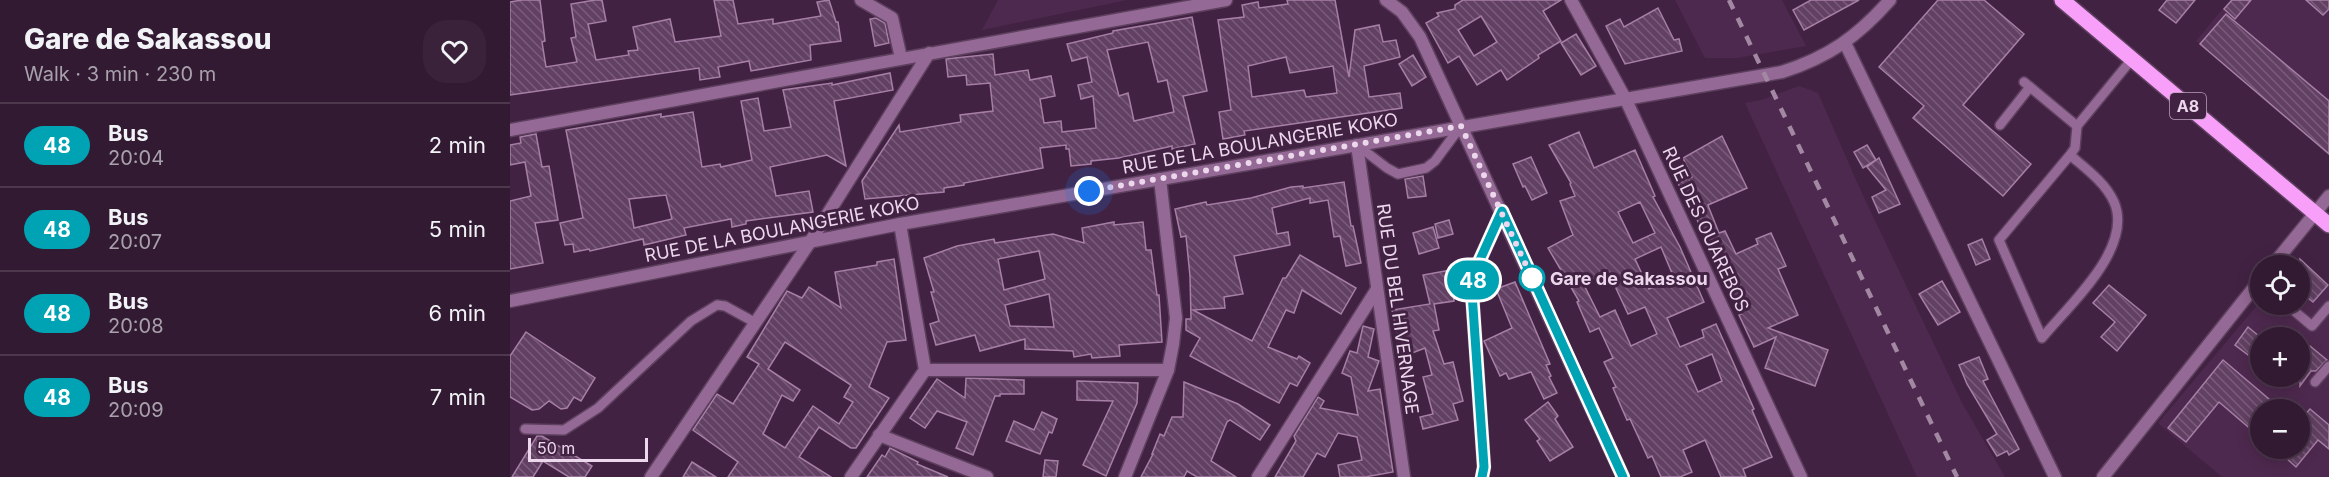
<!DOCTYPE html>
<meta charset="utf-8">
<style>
:root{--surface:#321a32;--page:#3a233a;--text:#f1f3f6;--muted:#a8a1ac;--line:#4d384d}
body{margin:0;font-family:Inter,sans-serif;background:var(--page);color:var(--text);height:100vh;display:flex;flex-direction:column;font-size:22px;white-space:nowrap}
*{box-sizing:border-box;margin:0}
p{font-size:20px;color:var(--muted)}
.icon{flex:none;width:33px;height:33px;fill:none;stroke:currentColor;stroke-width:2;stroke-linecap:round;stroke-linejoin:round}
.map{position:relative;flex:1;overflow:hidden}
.side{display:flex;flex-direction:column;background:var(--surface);width:510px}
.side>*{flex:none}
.badge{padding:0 12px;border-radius:20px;font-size:21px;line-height:39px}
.fabs{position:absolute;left:1740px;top:255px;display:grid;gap:12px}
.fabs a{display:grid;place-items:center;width:60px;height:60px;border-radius:50%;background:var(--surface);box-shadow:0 3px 15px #0003,0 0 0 2px var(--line);font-size:30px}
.scale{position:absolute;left:18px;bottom:15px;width:120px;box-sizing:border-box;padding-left:6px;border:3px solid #ecd7ec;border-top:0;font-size:16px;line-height:21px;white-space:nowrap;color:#ecd7ec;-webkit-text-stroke:4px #422243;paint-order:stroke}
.you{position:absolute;width:30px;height:30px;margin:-15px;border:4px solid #fff;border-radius:50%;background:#1a73e8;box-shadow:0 0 0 9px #1a73e833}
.map>.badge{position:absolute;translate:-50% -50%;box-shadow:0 0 0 3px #fff}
.round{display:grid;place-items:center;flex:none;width:63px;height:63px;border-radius:24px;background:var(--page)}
.summary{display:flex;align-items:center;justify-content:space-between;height:102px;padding:0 24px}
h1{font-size:28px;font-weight:800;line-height:45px}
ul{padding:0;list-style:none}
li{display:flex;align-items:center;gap:18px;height:84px;padding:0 24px;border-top:2px solid var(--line)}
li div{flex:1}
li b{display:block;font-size:22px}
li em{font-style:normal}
li .badge{min-width:66px;font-weight:700;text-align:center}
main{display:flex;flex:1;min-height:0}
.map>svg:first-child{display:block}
.built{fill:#4e294f;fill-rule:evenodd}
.building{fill:url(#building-back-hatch);stroke:#a67fa6;stroke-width:1.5;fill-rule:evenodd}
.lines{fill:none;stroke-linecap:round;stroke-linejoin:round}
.service-casing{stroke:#5d3f5e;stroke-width:12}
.minor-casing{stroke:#5d3f5e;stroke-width:15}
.tertiary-casing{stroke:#5d3f5e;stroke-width:15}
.primary-casing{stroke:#5d3f5e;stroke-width:18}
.service{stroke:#946995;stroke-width:9}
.minor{stroke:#946995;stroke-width:12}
.tertiary{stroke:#946995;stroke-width:12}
.primary{stroke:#f89ffa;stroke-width:15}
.rail{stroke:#a288a2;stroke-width:4.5;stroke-dasharray:10 10;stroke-linecap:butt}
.line-casing{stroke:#fff;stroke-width:14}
.line{stroke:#00a3b4;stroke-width:9}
.walk{stroke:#ecd7ec;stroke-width:6;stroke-dasharray:0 10.8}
.stop-dot{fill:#fff;stroke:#00a3b4;stroke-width:3}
.labels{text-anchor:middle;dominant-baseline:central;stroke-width:6;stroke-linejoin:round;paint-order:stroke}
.shield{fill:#422243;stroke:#b9a1b9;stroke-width:1.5}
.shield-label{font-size:16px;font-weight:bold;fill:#ecd7ec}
.street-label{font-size:18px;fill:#ecd7ec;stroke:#422243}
.stop-label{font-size:18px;font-weight:bold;fill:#ecd7ec;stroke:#422243;text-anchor:start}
</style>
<main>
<section class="side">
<div class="summary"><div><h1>Gare de Sakassou</h1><p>Walk · 3 min · 230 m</p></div><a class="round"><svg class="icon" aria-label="heart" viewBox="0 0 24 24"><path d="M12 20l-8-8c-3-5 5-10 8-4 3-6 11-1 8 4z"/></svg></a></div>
<ul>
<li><span class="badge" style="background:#00a3b4;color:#fff">48</span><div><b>Bus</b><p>20:04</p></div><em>2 min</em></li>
<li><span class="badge" style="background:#00a3b4;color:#fff">48</span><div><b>Bus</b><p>20:07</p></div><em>5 min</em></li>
<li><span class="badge" style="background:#00a3b4;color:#fff">48</span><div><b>Bus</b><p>20:08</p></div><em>6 min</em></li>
<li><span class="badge" style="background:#00a3b4;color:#fff">48</span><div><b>Bus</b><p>20:09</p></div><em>7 min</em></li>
</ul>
</section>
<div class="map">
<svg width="1819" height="477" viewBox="0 0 1819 477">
<defs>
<pattern id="building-back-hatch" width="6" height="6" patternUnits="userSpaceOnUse" patternTransform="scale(1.5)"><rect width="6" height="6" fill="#624063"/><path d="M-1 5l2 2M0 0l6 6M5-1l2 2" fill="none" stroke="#795b7a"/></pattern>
</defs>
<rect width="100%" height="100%" fill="#422243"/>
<g class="built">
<path d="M488 0H617L472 30Z"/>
<path d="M1165 0H1272L1296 46 1227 58H1195Z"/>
<path d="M1720 0H1819V154L1686 41Z"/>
<path d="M1289 86 1308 93 1350 189 1452 403 1495 477H1407L1235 103 1251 100Z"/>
<path d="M1788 258 1819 286V477H1712L1648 423 1750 302V304H1790V266L1781 265ZM1750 338H1790V376H1750ZM1750 410H1790V448H1750Z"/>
</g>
<g class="building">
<path d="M12 0H30L35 41 32 42 36 67 67 62 61 38 66 37 61 4 85 0H92L96 21 78 24 86 60 119 55 118 51 128 50 123 27 160 19 165 42 211 36 204 0H223L228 24 263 19V24L311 16 307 2 319 0 326 22H328L331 41 300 45 301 60 241 71 239 61 208 67 210 77 190 80 189 68 0 95V2Z"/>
<path d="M777 0H825L839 77 845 30 869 25 873 42 886 40 890 57 854 66 859 97 890 93 892 108 734 131 735 135 713 139 709 112 721 110 708 20 734 17 732 5 748 2 749 8 778 4ZM776 57 780 73 823 66 827 93 796 97 794 90 742 97 738 66Z"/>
<path d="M953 0H1051L1033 11 1051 41 1028 55 1029 58 997 80 991 70 967 85 949 56 938 63 916 23 929 16 927 13 945 9V5ZM971 16 987 42 964 56 948 30Z"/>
<path d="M1301 0H1349L1294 30 1283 10Z"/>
<path d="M1428 0H1474L1514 34 1453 105 1521 164 1493 196 1403 118 1414 106 1369 67Z"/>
<path d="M1657 0H1685L1666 23 1649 10Z"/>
<path d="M1722 0H1741L1725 19 1714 9Z"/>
<path d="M1796 0H1819V9L1813 15Z"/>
<path d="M1148 8 1164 40 1169 39 1172 51 1115 64 1096 26 1110 19 1114 27Z"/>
<path d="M1716 14 1819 101V154L1690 44Z"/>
<path d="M682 17 697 91 673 96 685 144 662 149V146L609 158 581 161V164L561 166 559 149H556V145L530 148 533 168 454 183V185L434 188V192L355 199 352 181 389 125 390 132 451 122 450 115 483 111 480 83 457 85 456 75 438 77 436 59 483 54 485 75 518 70 520 80 541 76 545 96 530 99 534 123 551 121 552 132 586 128 583 96 571 99 568 85 582 82 577 57 562 61 557 44 603 33V31ZM638 42 648 82 657 80 664 112 624 121 618 93 609 96 597 50Z"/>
<path d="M366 18 375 23 379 43 365 46 360 19Z"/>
<path d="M1066 34 1086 66 1071 75 1051 43Z"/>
<path d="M903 55 916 77 902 86 889 64Z"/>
<path d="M380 73 383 90 324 101 336 166 317 155 260 167 266 196 299 191 303 212 236 221V224L222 227 221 219 174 228 176 235 134 245 133 239 80 251 79 249 64 252 63 244 55 245 50 223 73 218 56 130 151 114V117L183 112 192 167 210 164 211 167 242 160 231 101 248 98 254 131 281 127 273 90 322 83V85ZM156 195 162 219 124 228 119 199Z"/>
<path d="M1069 132 1084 168 1125 150 1145 196 1143 197 1170 247 1194 302 1157 318 1170 347 1194 337 1192 330 1206 324 1244 409 1242 410 1262 457 1233 469 1236 477H1211L1195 440 1173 450 1182 472 1170 477H1151L1142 456 1138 458 1120 419 1117 420 1103 388 1106 387 1094 362 1103 358 1089 328 1080 332 1067 302 1069 301 1038 248 1063 235 1050 201 1065 196 1060 184 1061 183 1039 145ZM1130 202 1145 233 1123 243 1108 212ZM1151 247 1164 278 1139 289 1125 259ZM1098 271 1118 314 1135 307 1147 334 1121 346 1105 310 1090 317 1073 283ZM1202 354 1212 381 1188 392 1176 365Z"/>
<path d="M26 134 32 167 39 166 48 220 25 223 33 263 0 269V201L21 196 15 162 0 165V145L11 143 10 137Z"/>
<path d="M1212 136 1237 188 1198 205 1199 208 1209 233 1215 231 1226 254 1248 244 1246 239 1261 233 1276 266 1268 269 1288 315 1258 328 1318 350 1305 386 1255 368 1266 337 1244 347 1229 315 1231 314 1195 240 1185 214 1183 215 1168 183 1182 177 1173 158Z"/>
<path d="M1357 145 1366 160 1353 168 1344 152Z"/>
<path d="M1021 157 1037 193 1022 200 1015 186 1013 187 1003 164Z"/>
<path d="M1369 158 1390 204 1369 213 1362 197 1376 190 1357 167Z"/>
<path d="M913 176 916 196 898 198 895 179Z"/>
<path d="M834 182 841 226H843L851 263 836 266 830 236 824 237 818 200 800 203V198L762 208 767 234 778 232 780 245 724 256 733 294 714 297 715 308 683 310 742 341 773 278H776L790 255 846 288 831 314 792 290 784 313 776 310 758 347 787 359 789 356 800 363 787 386 780 383 769 403 680 356 690 338 676 330V319H681L680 276 676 236 671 237 665 209 696 202 697 205 741 198 781 187 793 186V188Z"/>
<path d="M939 220 943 234 928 238 925 224Z"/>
<path d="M604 222V225L633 222 636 250H641L647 295H649L652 342 609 345 610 356 582 358 581 354 564 357 563 351 515 349V339L470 351 465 335 426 345 420 324 429 321 421 292H424L414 258 447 246 484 239 485 243 543 234 574 243 572 228ZM529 251 535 279 494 290 488 259ZM539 294 544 327 500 326 495 305Z"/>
<path d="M923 227 929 248 909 254 903 233Z"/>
<path d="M1472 239 1480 259 1466 265 1458 245Z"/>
<path d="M384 259 396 340 377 342 359 387 379 398 346 448H341L309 427 289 457 321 477H218L228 462 183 430 207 394 223 404 249 364 237 357 277 291 292 298 299 287 331 308 325 272 367 265V262ZM275 342 341 385 334 397 343 402 329 424 303 406 275 448 253 434 272 395 283 401 290 390 258 369Z"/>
<path d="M1790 259 1818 285 1803 302 1790 292Z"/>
<path d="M941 270 944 301 924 304 929 330 923 331 934 364 943 362 953 401 943 404 948 420 913 429 910 417 923 414 913 377 922 375 915 348 897 355 894 347 890 348 882 310 920 304 913 275Z"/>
<path d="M1432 281 1450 312 1428 325 1409 294Z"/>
<path d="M1005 282 1040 364 1036 365 1041 376 1039 377 1047 393 1034 399 1021 372 999 379 996 373 990 376 974 341 1002 328 986 289Z"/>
<path d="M1599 285 1636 315 1607 351 1591 337 1605 322 1583 303Z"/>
<path d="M853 326 864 329 858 357 869 361 858 391 870 389 883 472 855 477H830L828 465 852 460 847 437 828 433 815 457 807 453 793 477H765L786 441 784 436 808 397 814 401 810 408 848 415 841 377 832 373 840 351 847 353Z"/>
<path d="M1738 327 1750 337V364L1725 345Z"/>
<path d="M16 332 85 378 71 401 64 397 57 408 51 409 39 401 29 409 22 410 0 397V356Z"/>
<path d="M1800 346 1817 360 1806 371H1801L1790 386V358Z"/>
<path d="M1469 357 1478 379 1473 381 1509 449 1499 455 1497 451 1487 456 1477 440 1487 434 1457 384 1449 365Z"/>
<path d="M1713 360 1772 410H1750V437L1709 402 1676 442 1658 428Z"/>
<path d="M456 378 514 380V394H490V396H485L463 455 446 448 457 422 427 411 415 428 400 418 427 379 455 398Z"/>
<path d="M567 381 628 383 627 403 596 476 573 465 603 401 567 400Z"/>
<path d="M674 382 728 404 760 425 750 440 720 420 717 422 701 461 726 477H687L677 471 674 477H631L643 454H642L650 434 654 436 662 417H673Z"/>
<path d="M1038 402 1048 416 1045 419 1063 447 1040 461 1027 441 1030 439 1015 420Z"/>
<path d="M1800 409 1819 425V449L1808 440 1786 467 1765 448H1790V420Z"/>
<path d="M532 412 547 419 542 433 539 432 530 454 496 441 504 421 524 430Z"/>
<path d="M27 436H32L82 466 75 477H59L33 461 23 477H2Z"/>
<path d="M380 448 408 462 407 464 438 477H357L372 455 375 457Z"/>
<path d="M535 460 548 461 546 477H533Z"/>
<path d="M182 462 206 477H173Z"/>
</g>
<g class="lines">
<g class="service-casing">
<g id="service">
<path d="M1514 82 1567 126"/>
<path d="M1490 125 1520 87"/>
<path d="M847 145 877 168 888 174 916 168 925 161 951 126"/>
<path d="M1560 155C1575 168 1595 182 1604 202 1624 248 1559 305 1532 338L1489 240 1560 155 1565 148 1567 126 1622 59"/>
<path d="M1776 304 1802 326 1819 306"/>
<path d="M1805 382 1819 366"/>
<path d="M15 429 54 430 88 408 181 321 207 305 215 306 246 323"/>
</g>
</g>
<g class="minor-casing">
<g id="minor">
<path d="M351 0 382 18 391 58"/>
<path d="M876 0 892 12 910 37 951 126"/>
<path d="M1061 0 1116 100 1291 477"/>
<path d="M1335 43 1545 477"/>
<path d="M0 130 716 0"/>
<path d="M847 145 894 477"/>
<path d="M300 242 419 53"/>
<path d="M1762 266 1819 196"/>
<path d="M415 370H658"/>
<path d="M369 435 477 477"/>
<path d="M341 477 415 370 390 224"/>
<path d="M615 477 658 370 663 344 666 318 650 179"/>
<path d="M748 477 867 289"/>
<path d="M972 477 974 467 962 293 964 273 992 211"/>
<path d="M1593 477 1750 280"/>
</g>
</g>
<g class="tertiary-casing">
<g id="tertiary">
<path d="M951 126 1113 477"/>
<path d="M0 301 390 224 1272 72C1319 57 1347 37 1380 0"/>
<path d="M141 477 300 242"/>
</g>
</g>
<g class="primary-casing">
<path id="primary" d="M1552 0 1819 225"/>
</g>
<use href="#service" class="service"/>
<use href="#minor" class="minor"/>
<use href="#tertiary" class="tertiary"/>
<use href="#primary" class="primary"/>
<path class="rail" d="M1219 0 1447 477"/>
</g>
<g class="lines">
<g class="line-casing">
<path id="line" d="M972 477 974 467 962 293 964 273 992 211 1113 477"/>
</g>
<use href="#line" class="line"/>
<path class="walk" d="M579 191 951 126 1022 278"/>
</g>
<circle class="stop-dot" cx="1022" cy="278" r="12"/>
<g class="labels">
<rect class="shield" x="1660" y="93" width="36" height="26" rx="4.5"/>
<g class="shield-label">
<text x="1678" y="106">A8</text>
</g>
<g class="street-label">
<text transform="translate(750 143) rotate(-10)">RUE DE LA BOULANGERIE KOKO</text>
<text transform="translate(272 229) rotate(-11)">RUE DE LA BOULANGERIE KOKO</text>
<text transform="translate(1196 229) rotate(65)">RUE DES OUAREBOS</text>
<text transform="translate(888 309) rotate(82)">RUE DU BEL HIVERNAGE</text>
</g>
<g class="stop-label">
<text x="1040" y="278">Gare de Sakassou</text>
</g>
</g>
</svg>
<div class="fabs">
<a><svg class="icon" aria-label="locate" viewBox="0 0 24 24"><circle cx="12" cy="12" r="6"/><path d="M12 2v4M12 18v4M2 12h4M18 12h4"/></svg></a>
<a>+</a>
<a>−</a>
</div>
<div class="scale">50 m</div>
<div class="you" style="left:579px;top:191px"></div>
<b class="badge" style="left:963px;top:280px;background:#00a3b4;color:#fff">48</b>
</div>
</main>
